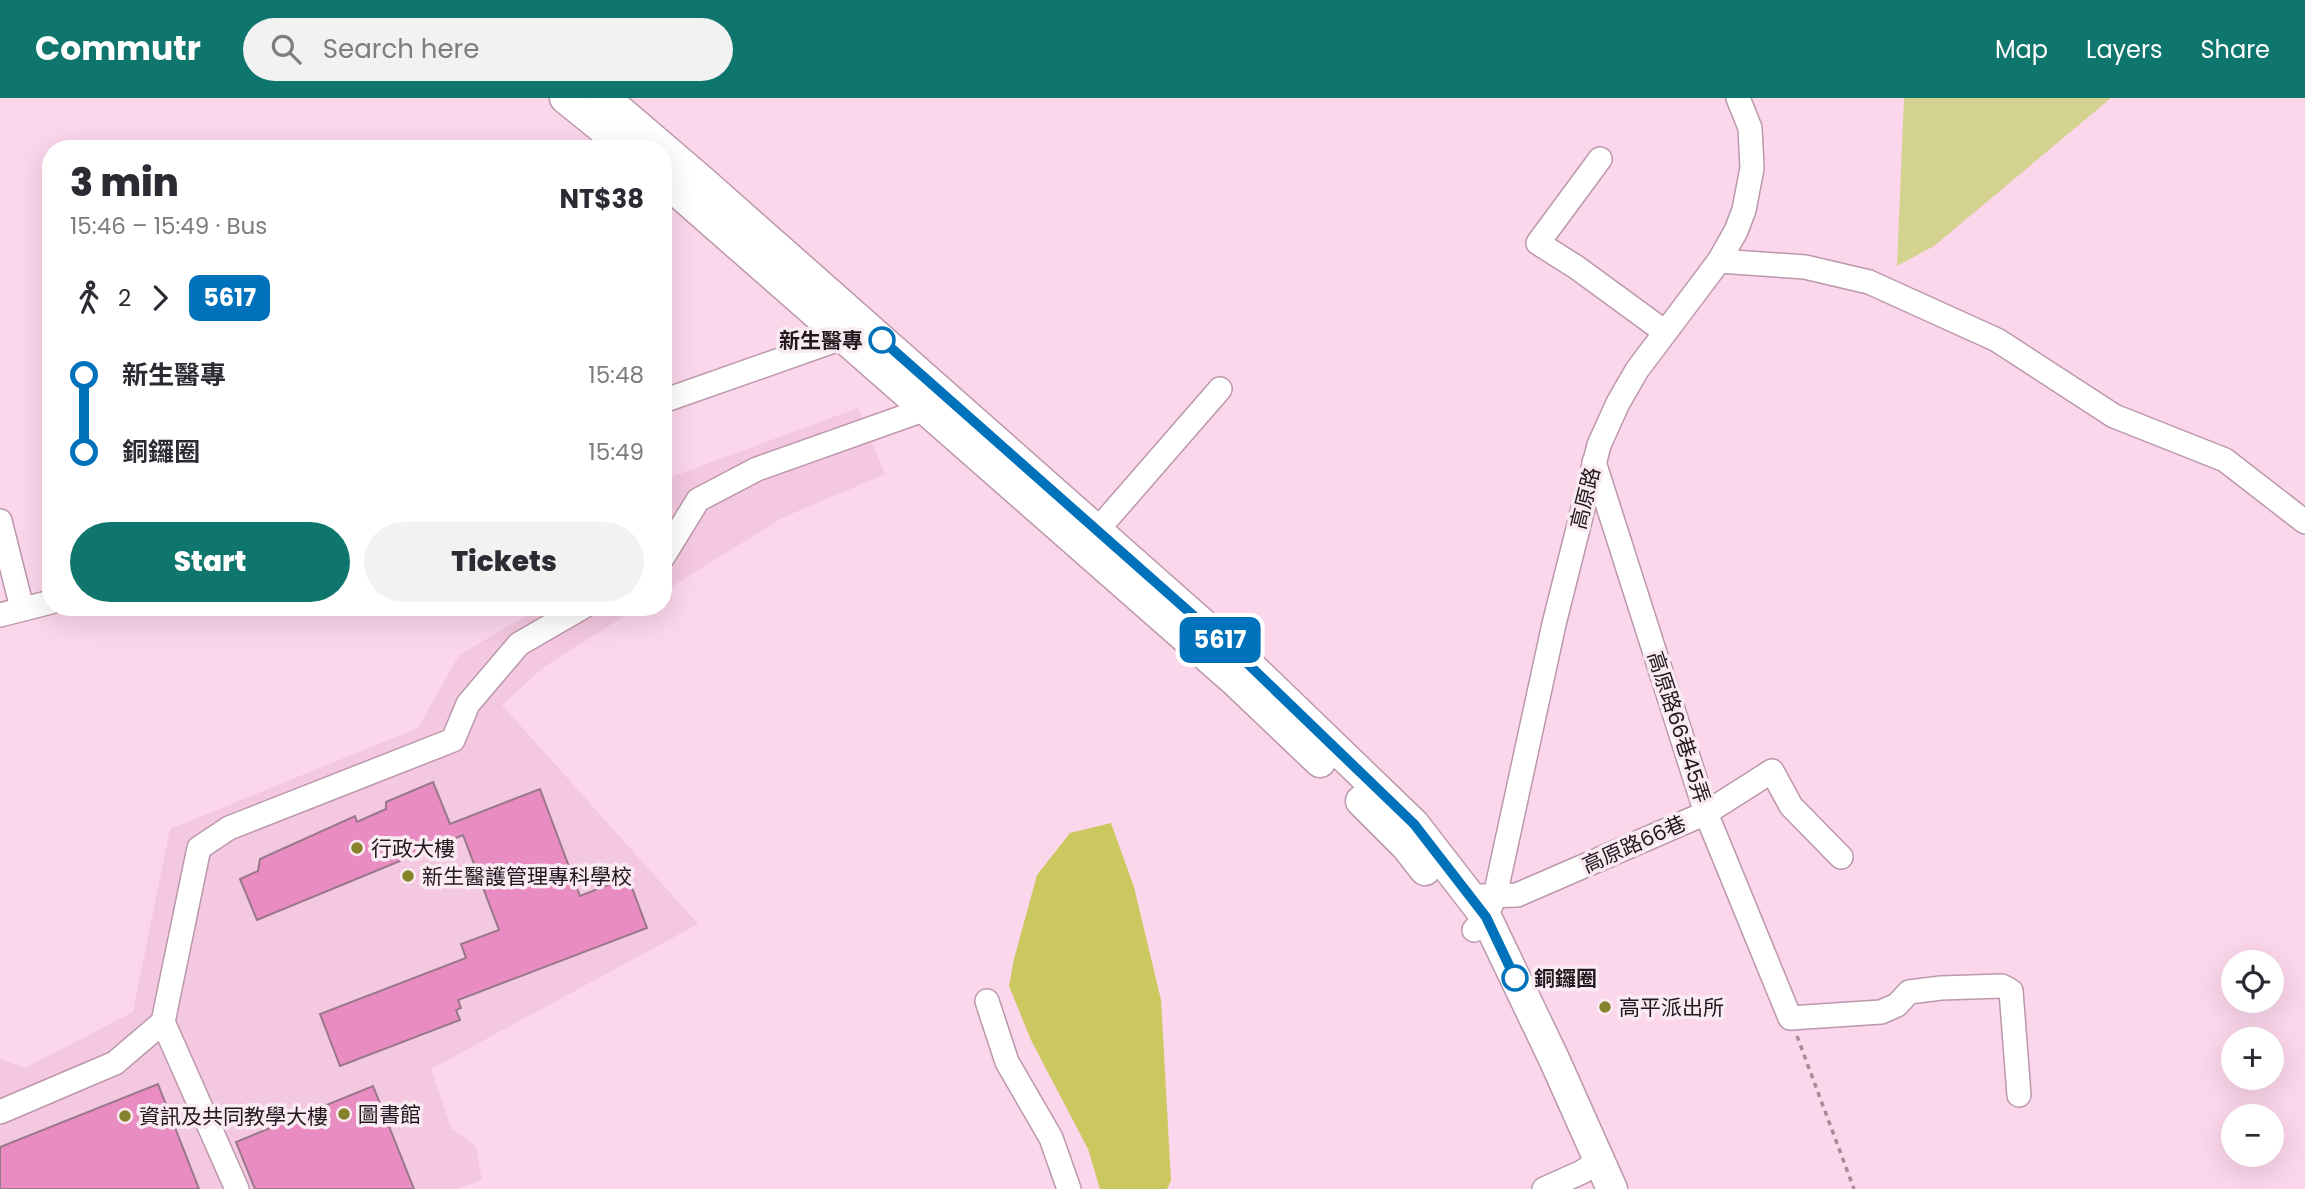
<!DOCTYPE html>
<meta charset="utf-8">
<style>
:root{--surface:#fff;--page:#f2f2f3;--text:#2b2b33;--muted:#7c7c81;--accent:#0f766e}
body{margin:0;font-family:Poppins,"Noto Sans TC",sans-serif;background:var(--page);color:var(--text);height:100vh;display:flex;flex-direction:column;font-size:26px;white-space:nowrap}
*{box-sizing:border-box;margin:0}
p{font-size:23px;color:var(--muted)}
.icon{flex:none;width:38px;height:38px;fill:none;stroke:currentColor;stroke-width:2;stroke-linecap:round;stroke-linejoin:round}
.map{position:relative;flex:1;overflow:hidden}
.side{position:absolute;left:42px;top:42px;width:630px;height:476px;display:flex;flex-direction:column;background:var(--surface);border-radius:28px;box-shadow:0 7px 28px #0002}
.side>*{flex:none}
.badge{padding:0 14px;border-radius:10px;font-size:24px;line-height:46px}
.buttons{position:absolute;left:2221px;top:852px;display:grid;gap:14px}
.buttons a{display:grid;place-items:center;width:63px;height:63px;border-radius:50%;background:var(--surface);box-shadow:0 7px 28px #0002;font-size:35px}
.map>.badge{position:absolute;translate:-50% -50%;box-shadow:0 0 0 4px #fff}
.legs{display:flex;align-items:center;gap:10px;height:77px;padding:0 28px;font-size:23px}
.legs p{margin-inline-start:auto}
.headline{display:flex;align-items:center;justify-content:space-between;height:119px;padding:0 28px}
h1{font-size:38px;font-weight:800;line-height:52px}
.action{display:flex;gap:14px;margin-top:auto;padding:14px 28px}
.action a{flex:1;height:80px;border-radius:42px;background:var(--accent);color:#fff;font-size:28px;font-weight:800;line-height:80px;text-align:center}
.action a+a{background:var(--page);color:var(--text)}
ul{padding:0 28px;list-style:none}
li{display:flex;align-items:center;gap:24px;height:77px;font-size:26px}
li i{display:grid;place-items:center;width:10px;height:100%;margin:0 9px;background:currentColor}
li i::after{content:'';width:18px;height:18px;margin:-9px;border:5px solid;border-radius:50%;background:var(--surface)}
li p{margin-inline-start:auto}
li:first-child i{background:linear-gradient(#0000 50%,currentColor 0)}
li:last-child i{background:linear-gradient(currentColor 50%,#0000 0)}
header{display:flex;align-items:center;gap:42px;box-sizing:border-box;height:98px;padding:0 35px;background:var(--accent);color:#fff}
header strong{font-size:33px}
nav{display:flex;gap:38px;margin-inline-start:auto;font-size:24px}
.search{width:490px;height:63px;background:var(--page);display:flex;align-items:center;gap:18px;box-sizing:border-box;padding:0 24px;border-radius:38px;color:var(--muted);font-size:26px}
.map>svg:first-child{display:block}
.built{fill:#f4c8e0}
.green{fill:#d3d28f}
.water{fill:#cac85f}
.building{fill:#e88cc2;stroke:#99788a;stroke-width:2}
.lines{fill:none;stroke-linecap:round;stroke-linejoin:round}
.minor-casing{stroke:#bb98ab;stroke-width:26}
.major-casing{stroke:#bb98ab;stroke-width:33}
.path{stroke:#a78b9b;stroke-width:3.5;stroke-dasharray:5 5;stroke-linecap:butt}
.minor{stroke:#fff;stroke-width:23}
.major{stroke:#fff;stroke-width:30}
.line-1-casing{stroke:#fff;stroke-width:16}
.line-1{stroke:#0072bc;stroke-width:10}
.stop-1-dot{fill:#fff;stroke:#0072bc;stroke-width:3.5}
.poi-dot{fill:#86832c;stroke:#faebf3;stroke-width:2.5}
.labels{text-anchor:middle;dominant-baseline:central;stroke-width:7;stroke-linejoin:round;paint-order:stroke}
.stop-label{font-size:21px;font-weight:bold;fill:#23171e;stroke:#faebf3;text-anchor:end}
.street-label{font-size:21px;fill:#23171e;stroke:#faebf3}
.poi-label{font-size:21px;fill:#23171e;stroke:#faebf3;text-anchor:start}
</style>
<header>
<strong>Commutr</strong>
<div class="search"><svg class="icon" aria-label="search" viewBox="0 0 24 24"><circle cx="10" cy="10" r="6"/><path d="M15 15l6 6"/></svg>Search here</div>
<nav><a>Map</a><a>Layers</a><a>Share</a></nav>
</header>
<div class="map">
<svg width="2305" height="1091" viewBox="0 0 2305 1091">
<rect width="100%" height="100%" fill="#fcd6eb"/>
<g class="built">
<path d="M858 310 885 376 782 420 663 494V382Z"/>
<path d="M542 509H639L544 569 502 607 698 826 431 971 451 1030 476 1048 482 1082 458 1091H0V961L25 970 133 914 170 731 418 630 459 557Z"/>
</g>
<path class="green" d="M1904 0H2111L1934 148 1897 168Z"/>
<path class="water" d="M1111 725 1134 789 1161 902 1171 1083 1167 1091H1100L1088 1051 1031 942 1009 888 1014 861 1037 777 1070 735Z"/>
<g class="building">
<path d="M433 684 450 726 540 691 580 798 628 779 647 830 458 902 461 910 456 912 460 922 340 968 320 916 466 860 461 846 499 832 463 737 257 822 240 781 258 773 260 761 355 718 357 724 386 711V704Z"/>
<path d="M158 986 199 1091H0V1049Z"/>
<path d="M373 988 414 1091H255L236 1044Z"/>
</g>
<g class="lines">
<g class="minor-casing">
<g id="minor">
<path d="M1600 61 1538 145 1576 169 1665 234"/>
<path d="M1719 163 1805 169 1869 184 1997 242 2114 318 2225 362 2305 424"/>
<path d="M663 303 845 239"/>
<path d="M1594 364 1706 715 1772 673 1791 708 1841 759"/>
<path d="M0 423 22 510"/>
<path d="M1087 444 1220 291"/>
<path d="M663 459 698 402 757 371 926 311 934 302"/>
<path d="M0 517 51 504"/>
<path d="M1480 798 1517 797 1706 715 1790 920 1881 914 1897 907 1909 894 1941 890 2002 888 2011 893 2019 997"/>
<path d="M1474 832 1486 819 1495 798 1554 526 1599 347 1618 305 1637 272 1719 163 1736 133 1744 112 1752 70 1750 30 1738 0"/>
<path d="M987 903 1007 964 1051 1040 1069 1091"/>
<path d="M163 924 237 1091"/>
<path d="M0 1014 115 965 163 924 199 750 229 730 453 642 468 606 519 546 583 509"/>
<path d="M1544 1091 1582 1074 1599 1063"/>
</g>
</g>
<g class="major-casing">
<g id="major">
<path d="M565 0 628 51"/>
<path d="M605 0 703 84 1248 566 1414 726 1486 819 1554 961 1612 1091"/>
<path d="M663 81 1235 583 1320 664"/>
<path d="M1361 703 1407 749 1425 772"/>
</g>
</g>
<path class="path" d="M1797 938 1854 1091"/>
<use href="#minor" class="minor"/>
<use href="#major" class="major"/>
</g>
<g class="lines">
<g class="line-1-casing">
<path id="line-1" d="M882 242 1248 566 1414 726 1486 819 1515 880"/>
</g>
<use href="#line-1" class="line-1"/>
</g>
<g class="stop-1-dot">
<circle cx="882" cy="242" r="12"/>
<circle cx="1515" cy="880" r="12"/>
</g>
<g class="poi-dot">
<circle cx="357" cy="750" r="7"/>
<circle cx="408" cy="778" r="7"/>
<circle cx="1605" cy="909" r="7"/>
<circle cx="344" cy="1016" r="7"/>
<circle cx="125" cy="1018" r="7"/>
</g>
<g class="labels">
<g class="stop-label">
<text x="863" y="242">新生醫專</text>
<text x="1534" y="880" text-anchor="start">銅鑼圈</text>
</g>
<g class="street-label">
<text transform="translate(1585 400) rotate(-76)">高原路</text>
<text transform="translate(1679 629) rotate(72)">高原路66巷45弄</text>
<text transform="translate(1634 746) rotate(-24)">高原路66巷</text>
</g>
<g class="poi-label">
<text x="371" y="750">行政大樓</text>
<text x="422" y="778">新生醫護管理專科學校</text>
<text x="1619" y="909">高平派出所</text>
<text x="358" y="1016">圖書館</text>
<text x="139" y="1018">資訊及共同教學大樓</text>
</g>
</g>
</svg>
<div class="buttons">
<a><svg class="icon" aria-label="locate" viewBox="0 0 24 24"><circle cx="12" cy="12" r="6"/><path d="M12 2v4M12 18v4M2 12h4M18 12h4"/></svg></a>
<a>+</a>
<a>−</a>
</div>
<b class="badge" style="left:1220px;top:542px;background:#0072bc;color:#fff">5617</b>
<section class="side">
<div class="headline"><div><h1>3 min</h1><p>15:46 – 15:49 · Bus</p></div><b>NT$38</b></div>
<div class="legs"><svg class="icon" aria-label="walk" viewBox="0 0 24 24"><circle cx="13" cy="4" r="2"/><path d="M13 8l-2 6 4 7M11 14l-3 7M7 12l3-4h3l4 4"/></svg>2<svg class="icon" aria-label="forward" viewBox="0 0 24 24"><path d="M9 5l7 7-7 7"/></svg><b class="badge" style="background:#0072bc;color:#fff">5617</b></div>
<ul>
<li><i style="color:#0072bc"></i><b>新生醫專</b><p>15:48</p></li>
<li><i style="color:#0072bc"></i><b>銅鑼圈</b><p>15:49</p></li>
</ul>
<div class="action"><a>Start</a><a>Tickets</a></div>
</section>
</div>
